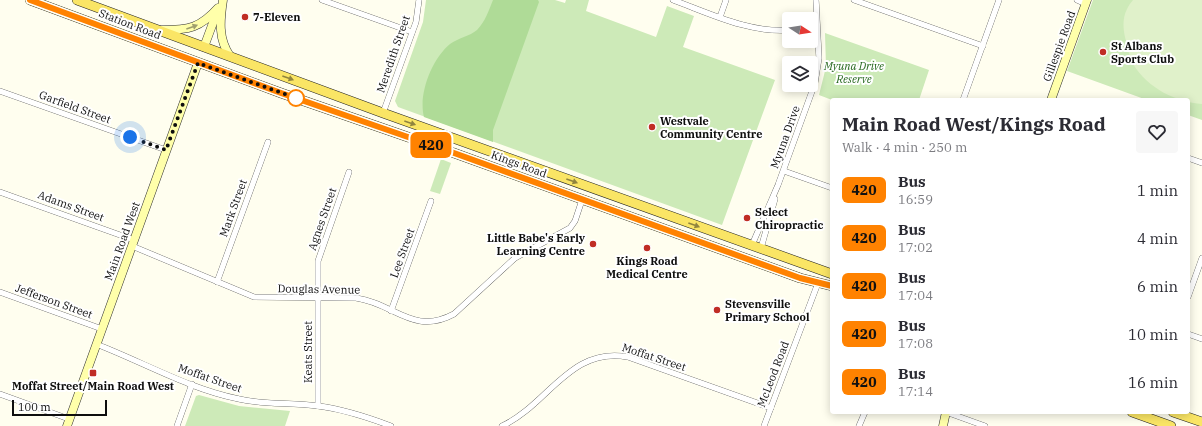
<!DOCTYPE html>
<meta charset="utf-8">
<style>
:root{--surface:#fff;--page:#f7f7f7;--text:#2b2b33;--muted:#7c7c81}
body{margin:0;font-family:"IBM Plex Serif",serif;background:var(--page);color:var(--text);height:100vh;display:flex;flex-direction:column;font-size:15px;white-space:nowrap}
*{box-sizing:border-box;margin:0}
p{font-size:13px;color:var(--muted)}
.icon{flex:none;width:22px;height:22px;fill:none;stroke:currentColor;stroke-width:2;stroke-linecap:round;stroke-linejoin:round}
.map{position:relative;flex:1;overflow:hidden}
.details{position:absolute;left:830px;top:98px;width:360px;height:316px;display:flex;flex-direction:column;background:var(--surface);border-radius:4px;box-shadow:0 2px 10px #0003}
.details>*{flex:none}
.badge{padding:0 8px;border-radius:6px;font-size:14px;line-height:26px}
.needle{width:26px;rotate:102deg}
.fabs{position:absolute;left:782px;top:12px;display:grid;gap:8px}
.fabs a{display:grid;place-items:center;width:36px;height:36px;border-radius:4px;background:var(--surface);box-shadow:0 2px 10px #0003;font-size:20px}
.scale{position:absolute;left:12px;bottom:10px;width:95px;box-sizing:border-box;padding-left:4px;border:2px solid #0e0e0e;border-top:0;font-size:11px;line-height:14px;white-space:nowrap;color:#0e0e0e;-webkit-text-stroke:3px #fff;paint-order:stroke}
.you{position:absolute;width:20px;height:20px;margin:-10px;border:3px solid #fff;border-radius:50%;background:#1a73e8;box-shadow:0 0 0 6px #1a73e833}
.map>.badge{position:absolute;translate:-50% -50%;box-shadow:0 0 0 2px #fff}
.round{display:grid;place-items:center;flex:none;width:42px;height:42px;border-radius:4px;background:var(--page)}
.summary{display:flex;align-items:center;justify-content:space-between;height:68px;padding:0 12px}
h1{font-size:19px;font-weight:700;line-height:30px}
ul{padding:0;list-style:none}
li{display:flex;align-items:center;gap:12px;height:48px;padding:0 12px}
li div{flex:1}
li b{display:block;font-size:15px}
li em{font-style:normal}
li .badge{min-width:44px;font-weight:700;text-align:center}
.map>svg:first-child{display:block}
.green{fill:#cdeab8}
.forest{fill:#afdb97}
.pitch{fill:#e0f1ca}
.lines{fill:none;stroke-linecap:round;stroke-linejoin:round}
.street-casing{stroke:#414141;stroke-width:6}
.secondary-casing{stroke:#303030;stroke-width:9}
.primary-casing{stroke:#1f1f1f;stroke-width:10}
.street{stroke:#fff;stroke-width:5.5}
.secondary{stroke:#ffa;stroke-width:8}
.primary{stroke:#fae565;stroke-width:9}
.oneway{fill:#9f9f6c}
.oneway2{fill:#90843e}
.line-casing{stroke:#fff;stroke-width:9}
.line{stroke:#ff8200;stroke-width:6}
.walk{stroke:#0e0e0e;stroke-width:4;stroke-dasharray:0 7.2}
.poi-dot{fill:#c02d24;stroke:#fff;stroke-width:1.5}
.stop-dot{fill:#fff;stroke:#ff8200;stroke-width:2}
.labels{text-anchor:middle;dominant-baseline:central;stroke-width:4;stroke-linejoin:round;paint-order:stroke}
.poi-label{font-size:11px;font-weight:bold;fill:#0e0e0e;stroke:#fff;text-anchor:start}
.street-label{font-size:11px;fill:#0e0e0e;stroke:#fff}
.park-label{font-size:11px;font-style:italic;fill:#25671d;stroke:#fff}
</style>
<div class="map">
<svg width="1202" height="426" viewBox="0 0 1202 426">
<rect width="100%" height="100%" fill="#fffeef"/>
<g class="green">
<path d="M426 0H555L565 3 566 0H589L586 11 656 37 667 6 694 16 683 47 775 80 722 225 398 107 395 101 423 22Z"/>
<path d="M1093 0H1202V120L1188 115V100H1147L1067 71Z"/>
<path d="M825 33 929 70 919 100H832L819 95 826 67Z"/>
<path d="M441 159 451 163 440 194 430 191Z"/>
<path d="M199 395 239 406 290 411 285 426H185L196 396Z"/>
</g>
<path class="forest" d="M493 0H538L539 2 493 130V142L424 117C418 94 432 59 450 44 458 38 470 36 477 30 485 22 489 10 493 0Z"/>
<path class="pitch" d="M1133 0H1202V104C1177 102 1148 89 1133 64 1129 57 1128 48 1126 41 1122 25 1122 13 1133 0Z"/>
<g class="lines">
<g class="street-casing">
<g id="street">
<path d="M322 0 412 32"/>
<path d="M673 0C711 14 749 33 789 30"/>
<path d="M854 0 983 46"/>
<path d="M1077 0 1086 4"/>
<path d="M720 17 726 0"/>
<path d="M0 91 166 150"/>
<path d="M963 100 999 0"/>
<path d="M383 113 416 22 419 0"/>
<path d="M1188 158 1202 163"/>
<path d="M784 171 832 188"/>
<path d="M0 192 134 240"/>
<path d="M752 245 778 185 815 83 819 58 816 0"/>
<path d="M132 246 254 297 356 298C394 303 413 336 454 314L515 258 570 228 575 221 582 200"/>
<path d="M761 248 775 199"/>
<path d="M217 282 268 142"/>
<path d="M0 292 102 329"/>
<path d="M1188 297 1202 258"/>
<path d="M391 311 431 201"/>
<path d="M1188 334 1202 339"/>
<path d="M96 344C143 362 189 389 239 399 265 405 291 402 318 406 343 409 367 417 391 426"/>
<path d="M0 394 69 419"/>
<path d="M318 406V261L349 172"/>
<path d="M946 412 985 426"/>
<path d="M177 426 192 384"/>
<path d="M502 426C548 405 570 346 628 357L771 408"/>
<path d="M764 426 818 283"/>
<path d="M859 426 865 412"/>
</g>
</g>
<g class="secondary-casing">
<g id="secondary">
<path d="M223 0C220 20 218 39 230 56"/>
<path d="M162 30C189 30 200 28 218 8"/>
<path d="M204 47 217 12"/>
<path d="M1051 100 1087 0"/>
<path d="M67 426 198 63"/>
<path d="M943 426 946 412"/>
</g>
</g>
<g class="primary-casing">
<g id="primary">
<path d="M30 0 281 93 454 153 800 278 832 286"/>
<path d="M77 0 383 113 832 274"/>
<path d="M1132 412 1171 426"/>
<path d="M1173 412 1202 422"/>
</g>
</g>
<use href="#street" class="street"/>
<use href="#secondary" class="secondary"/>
<use href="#primary" class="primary"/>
</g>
<defs><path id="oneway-solid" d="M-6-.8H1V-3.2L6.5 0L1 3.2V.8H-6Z"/></defs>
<use class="oneway" href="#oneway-solid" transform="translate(192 27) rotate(-20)"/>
<g class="oneway2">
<use href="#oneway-solid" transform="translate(288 78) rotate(20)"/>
<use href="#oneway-solid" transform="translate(410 123) rotate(19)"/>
<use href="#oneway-solid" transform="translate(572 181) rotate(20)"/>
<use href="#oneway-solid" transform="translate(694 225) rotate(20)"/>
</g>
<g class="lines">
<g class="line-casing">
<path id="line" d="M30 0 281 93 454 153 800 278 832 286"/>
</g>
<use href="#line" class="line"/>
<path class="walk" d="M130 137 166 150 198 63 296 98"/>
</g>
<g class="poi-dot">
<circle cx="245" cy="17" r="4"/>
<circle cx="1103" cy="52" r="4"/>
<circle cx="652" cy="127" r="4"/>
<circle cx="747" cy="218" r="4"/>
<circle cx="593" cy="244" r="4"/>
<circle cx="647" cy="248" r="4"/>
<circle cx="717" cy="310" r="4"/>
<rect x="89" y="369" width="8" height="8" rx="2"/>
</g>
<circle class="stop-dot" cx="296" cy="98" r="8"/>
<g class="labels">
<g class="poi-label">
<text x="253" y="17">7-Eleven</text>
<text x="1111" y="46">St Albans<tspan x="1111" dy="13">Sports Club</tspan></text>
<text x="660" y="121">Westvale<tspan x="660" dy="13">Community Centre</tspan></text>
<text x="755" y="212">Select<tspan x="755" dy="13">Chiropractic</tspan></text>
<text x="585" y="238" text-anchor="end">Little Babe's Early<tspan x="585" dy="13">Learning Centre</tspan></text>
<text x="647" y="261" text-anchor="middle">Kings Road<tspan x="647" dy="13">Medical Centre</tspan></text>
<text x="725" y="304">Stevensville<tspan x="725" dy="13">Primary School</tspan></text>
<text x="93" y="386" text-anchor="middle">Moffat Street/Main Road West</text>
</g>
<g class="street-label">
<text transform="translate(130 24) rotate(21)">Station Road</text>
<text transform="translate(1059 46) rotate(-70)">Gillespie Road</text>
<text transform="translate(393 54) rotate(-71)">Meredith Street</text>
<text transform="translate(75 107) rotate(20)">Garfield Street</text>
<text transform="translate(785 137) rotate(-70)">Myuna Drive</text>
<text transform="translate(519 164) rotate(20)">Kings Road</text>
<text transform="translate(71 206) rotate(20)">Adams Street</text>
<text transform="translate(233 208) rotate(-70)">Mark Street</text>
<text transform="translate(322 219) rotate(-71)">Agnes Street</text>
<text transform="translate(122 241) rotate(-70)">Main Road West</text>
<text transform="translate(402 253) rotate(-70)">Lee Street</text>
<text transform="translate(319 289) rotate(1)">Douglas Avenue</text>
<text transform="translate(54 301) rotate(20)">Jefferson Street</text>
<text transform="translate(308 352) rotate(-90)">Keats Street</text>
<text transform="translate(654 357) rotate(18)">Moffat Street</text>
<text transform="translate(773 374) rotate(-69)">McLeod Road</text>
<text transform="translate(210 378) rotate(19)">Moffat Street</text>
</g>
<g class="park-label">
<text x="854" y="66">Myuna Drive<tspan x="854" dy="13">Reserve</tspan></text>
</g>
</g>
</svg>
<div class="fabs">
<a><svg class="needle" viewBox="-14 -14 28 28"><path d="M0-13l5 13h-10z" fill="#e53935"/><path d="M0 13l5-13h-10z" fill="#7c7c81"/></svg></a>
<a><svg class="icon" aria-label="layers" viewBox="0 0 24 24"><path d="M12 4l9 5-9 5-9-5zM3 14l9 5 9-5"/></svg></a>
</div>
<div class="scale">100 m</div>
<div class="you" style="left:130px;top:137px"></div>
<b class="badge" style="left:431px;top:145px;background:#ff8200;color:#111">420</b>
<section class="details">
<div class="summary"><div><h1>Main Road West/Kings Road</h1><p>Walk · 4 min · 250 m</p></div><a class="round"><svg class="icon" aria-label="heart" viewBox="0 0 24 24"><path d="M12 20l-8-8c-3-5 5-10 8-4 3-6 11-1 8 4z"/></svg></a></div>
<ul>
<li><span class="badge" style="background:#ff8200;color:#111">420</span><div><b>Bus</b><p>16:59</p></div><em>1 min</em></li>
<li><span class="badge" style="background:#ff8200;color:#111">420</span><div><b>Bus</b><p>17:02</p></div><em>4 min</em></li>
<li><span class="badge" style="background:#ff8200;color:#111">420</span><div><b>Bus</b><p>17:04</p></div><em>6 min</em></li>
<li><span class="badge" style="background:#ff8200;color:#111">420</span><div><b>Bus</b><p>17:08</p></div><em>10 min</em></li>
<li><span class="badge" style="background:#ff8200;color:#111">420</span><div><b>Bus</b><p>17:14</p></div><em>16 min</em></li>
</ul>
</section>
</div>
